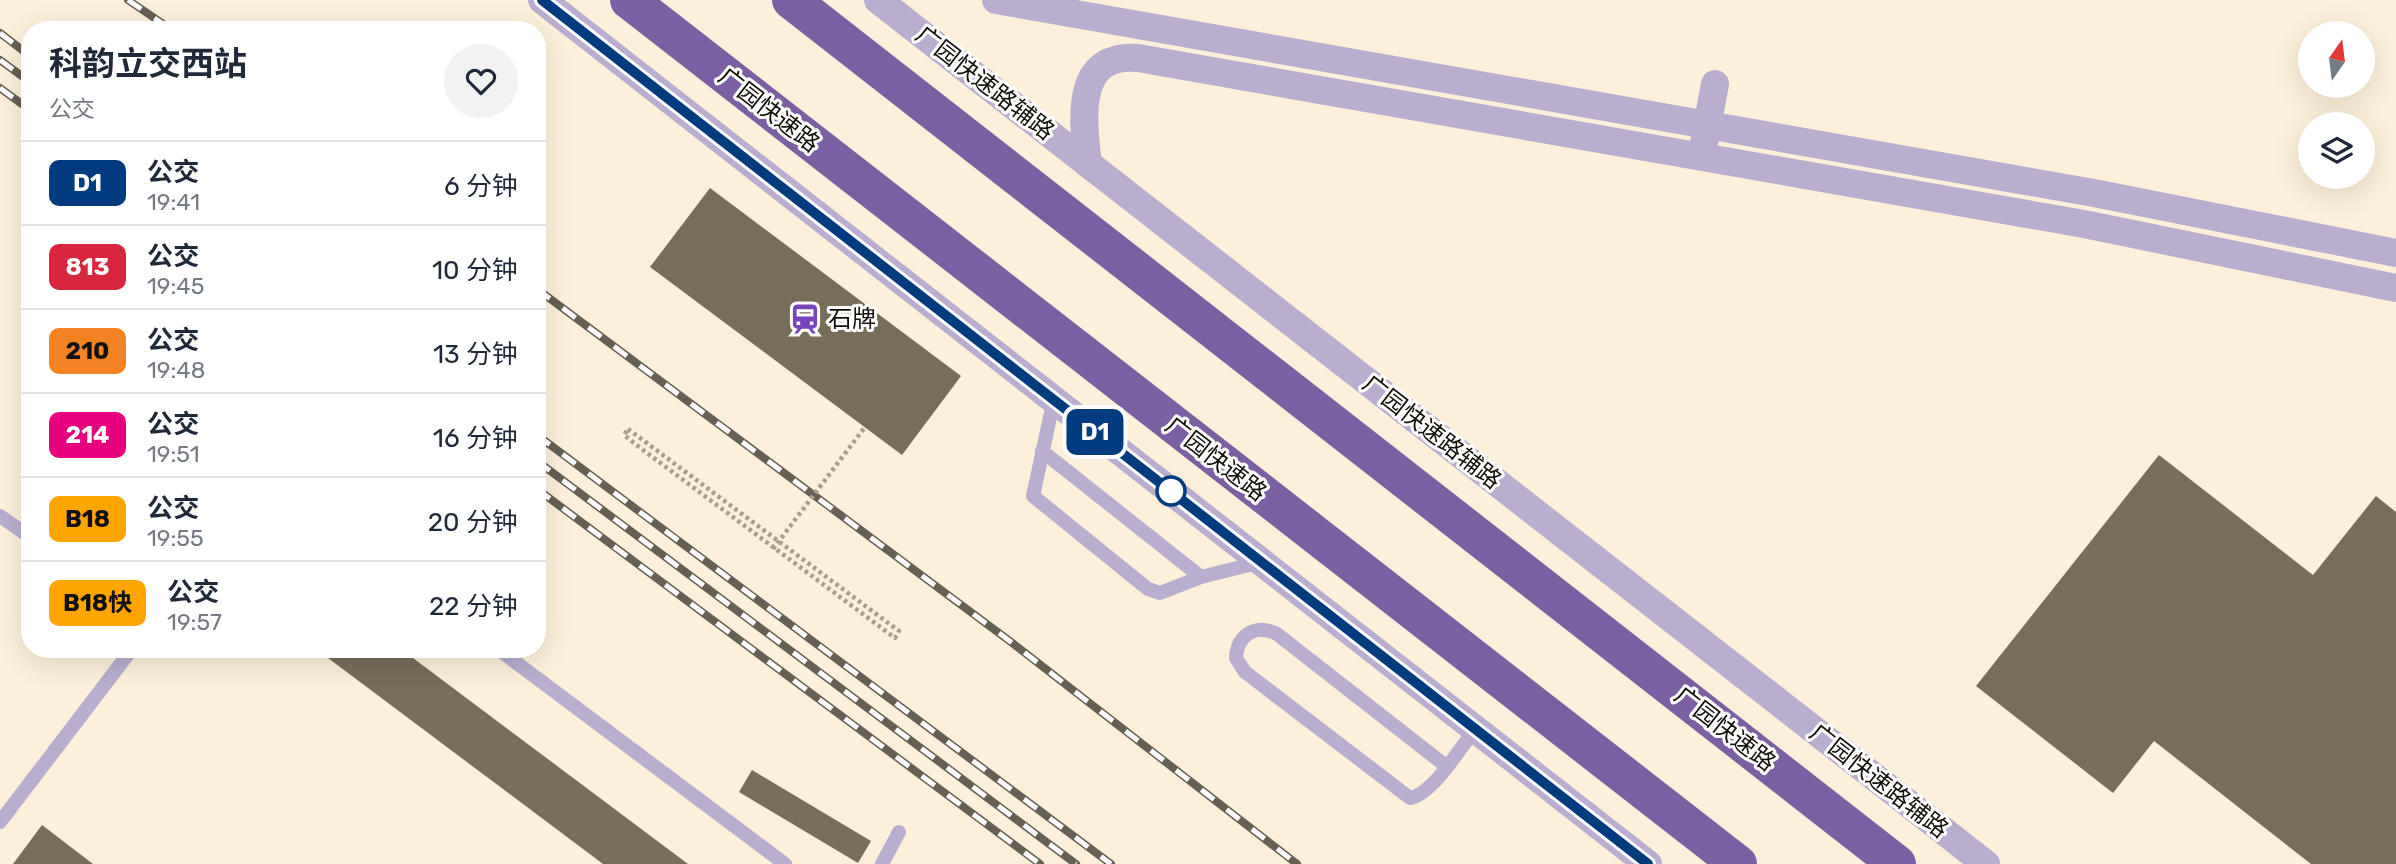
<!DOCTYPE html>
<html lang="zh">
<meta charset="utf-8">
<style>
:root{--surface:#fff;--page:#f2f2f3;--text:#1f2937;--muted:#747a83;--line:#e0e1e3}
body{margin:0;font-family:Rubik,"Noto Sans SC",sans-serif;background:var(--page);color:var(--text);height:100vh;display:flex;flex-direction:column;font-size:26px;white-space:nowrap}
*{box-sizing:border-box;margin:0}
p{font-size:23px;color:var(--muted)}
.icon{flex:none;width:38px;height:38px;fill:none;stroke:currentColor;stroke-width:2;stroke-linecap:round;stroke-linejoin:round}
.map{position:relative;flex:1;overflow:hidden}
.details{position:absolute;left:21px;top:21px;width:525px;height:637px;display:flex;flex-direction:column;background:var(--surface);border-radius:28px;box-shadow:0 7px 28px #0002}
.details>*{flex:none}
.badge{padding:0 14px;border-radius:10px;font-size:24px;line-height:46px}
.needle{width:46px;rotate:14deg}
.fabs{position:absolute;left:2298px;top:21px;display:grid;gap:14px}
.fabs a{display:grid;place-items:center;width:77px;height:77px;border-radius:50%;background:var(--surface);box-shadow:0 7px 28px #0002;font-size:35px}
.map>.badge{position:absolute;translate:-50% -50%;box-shadow:0 0 0 4px #fff}
.round{display:grid;place-items:center;flex:none;width:74px;height:74px;border-radius:37px;background:var(--page)}
.headline{display:flex;align-items:center;justify-content:space-between;height:119px;padding:0 28px}
h1{font-size:33px;font-weight:700;line-height:52px}
ul{padding:0;list-style:none}
li{display:flex;align-items:center;gap:21px;height:84px;padding:0 28px;border-top:2px solid var(--line)}
li div{flex:1}
li b{display:block;font-size:26px}
li em{font-style:normal}
li .badge{min-width:77px;font-weight:700;text-align:center}
.map>svg:first-child{display:block}
.building{fill:#786d59}
.lines{fill:none;stroke-linecap:round;stroke-linejoin:round}
.path{stroke:#a89e8e;stroke-width:4.5;stroke-dasharray:3.5 3.5;stroke-linecap:butt}
.lane{stroke:#b9aecf;stroke-width:14}
.street{stroke:#b9aecf;stroke-width:28}
.highway{stroke:#7a5fa3;stroke-width:38}
.rail-casing{stroke:#665f53;stroke-width:8}
.rail{stroke:#fff;stroke-width:5;stroke-dasharray:16;stroke-linecap:butt}
.path-bridge{stroke:#a89e8e;stroke-width:4.5;stroke-dasharray:3.5 3.5;stroke-linecap:butt}
.line-casing{stroke:#fff;stroke-width:16}
.line{stroke:#003b80;stroke-width:10}
.stop-dot{fill:#fff;stroke:#003b80;stroke-width:3.5}
.labels{text-anchor:middle;dominant-baseline:central;stroke-width:6;stroke-linejoin:round;paint-order:stroke}
.street-label{font-size:24px;fill:#130f08;stroke:#fff}
.poi-label{font-size:24px;fill:#130f08;stroke:#fff;text-anchor:start}
</style>
<div class="map">
<svg width="2396" height="864" viewBox="0 0 2396 864">
<rect width="100%" height="100%" fill="#fdf0da"/>
<g class="building">
<path d="M710 188 961 376 902 455 650 267Z"/>
<path d="M2159 455 2313 575 2376 496 2396 512V864H2311L2154 741 2113 793 1976 686Z"/>
<path d="M316 649H401L688 864H603Z"/>
<path d="M752 770 871 841 858 863 739 792Z"/>
<path d="M42 825 93 864H13Z"/>
</g>
<g class="lines">
<path class="path" d="M628 429 899 631 895 638 635 444 624 435Z"/>
<g class="lane">
<path d="M1054 399 1033 496 1148 589 1160 593 1201 577 1261 562"/>
<path d="M1042 451 1201 577"/>
<path d="M0 516 30 537"/>
<path d="M498 649 785 864"/>
<path d="M1446 766 1277 634C1256 623 1237 635 1236 658L1245 672 1410 798C1433 794 1460 748 1475 729"/>
<path d="M0 822 132 649"/>
<path d="M882 864 899 832"/>
</g>
<g class="street">
<path d="M542 0 1648 864"/>
<path d="M878 0 1986 864"/>
<path d="M996 0 2094 193 2396 253"/>
<path d="M1704 143 1715 84"/>
<path d="M1088 164C1083 122 1073 52 1138 58L2084 224 2396 288"/>
</g>
<g class="highway">
<path d="M629 0 1738 864"/>
<path d="M791 0 1897 864"/>
</g>
<g class="rail-casing">
<g id="rail">
<path d="M128 0 172 30"/>
<path d="M0 33 30 56"/>
<path d="M0 60 30 82"/>
<path d="M0 88 30 110"/>
<path d="M537 289 1011 642 1297 864"/>
<path d="M537 435 1111 864"/>
<path d="M537 461 1076 864"/>
<path d="M537 489 1040 864"/>
</g>
</g>
<use href="#rail" class="rail"/>
<path class="path-bridge" d="M773 549 865 427"/>
</g>
<g class="lines">
<g class="line-casing">
<path id="line" d="M542 0 1648 864"/>
</g>
<use href="#line" class="line"/>
</g>
<defs>
<g id="station-bare" transform="scale(2.415)"><path d="M-3-6H3Q5-6 5-4V2Q5 4 3 4L4.5 6H3L1.5 4h-3L-3 6H-4.5L-3 4Q-5 4-5 2V-4Q-5-6-3-6ZM-3.5-4v3h7v-3ZM-3.5 1v1.5H-2V1ZM2 1v1.5H3.5V1Z" fill="#7943ba" stroke="#fff" stroke-width="2.5" paint-order="stroke"/></g>
</defs>
<g fill-rule="evenodd">
<use href="#station-bare" x="805" y="319"/>
</g>
<circle class="stop-dot" cx="1171" cy="491" r="14"/>
<g class="labels">
<g class="street-label">
<text transform="translate(985 83) rotate(38)">广园快速路辅路</text>
<text transform="translate(769 110) rotate(38)">广园快速路</text>
<text transform="translate(1432 432) rotate(38)">广园快速路辅路</text>
<text transform="translate(1216 459) rotate(38)">广园快速路</text>
<text transform="translate(1725 729) rotate(38)">广园快速路</text>
<text transform="translate(1879 781) rotate(38)">广园快速路辅路</text>
</g>
<g class="poi-label">
<text x="828" y="319">石牌</text>
</g>
</g>
</svg>
<div class="fabs">
<a><svg class="needle" viewBox="-14 -14 28 28"><path d="M0-13l5 13h-10z" fill="#e53935"/><path d="M0 13l5-13h-10z" fill="#747a83"/></svg></a>
<a><svg class="icon" aria-label="layers" viewBox="0 0 24 24"><path d="M12 4l9 5-9 5-9-5zM3 14l9 5 9-5"/></svg></a>
</div>
<b class="badge" style="left:1095px;top:432px;background:#003b80;color:#fff">D1</b>
<section class="details">
<div class="headline"><div><h1>科韵立交西站</h1><p>公交</p></div><a class="round"><svg class="icon" aria-label="heart" viewBox="0 0 24 24"><path d="M12 20l-8-8c-3-5 5-10 8-4 3-6 11-1 8 4z"/></svg></a></div>
<ul>
<li><span class="badge" style="background:#003b80;color:#fff">D1</span><div><b>公交</b><p>19:41</p></div><em>6 分钟</em></li>
<li><span class="badge" style="background:#d7263d;color:#fff">813</span><div><b>公交</b><p>19:45</p></div><em>10 分钟</em></li>
<li><span class="badge" style="background:#f58220;color:#111">210</span><div><b>公交</b><p>19:48</p></div><em>13 分钟</em></li>
<li><span class="badge" style="background:#e6007e;color:#fff">214</span><div><b>公交</b><p>19:51</p></div><em>16 分钟</em></li>
<li><span class="badge" style="background:#ffa500;color:#111">B18</span><div><b>公交</b><p>19:55</p></div><em>20 分钟</em></li>
<li><span class="badge" style="background:#ffa500;color:#111">B18快</span><div><b>公交</b><p>19:57</p></div><em>22 分钟</em></li>
</ul>
</section>
</div>
